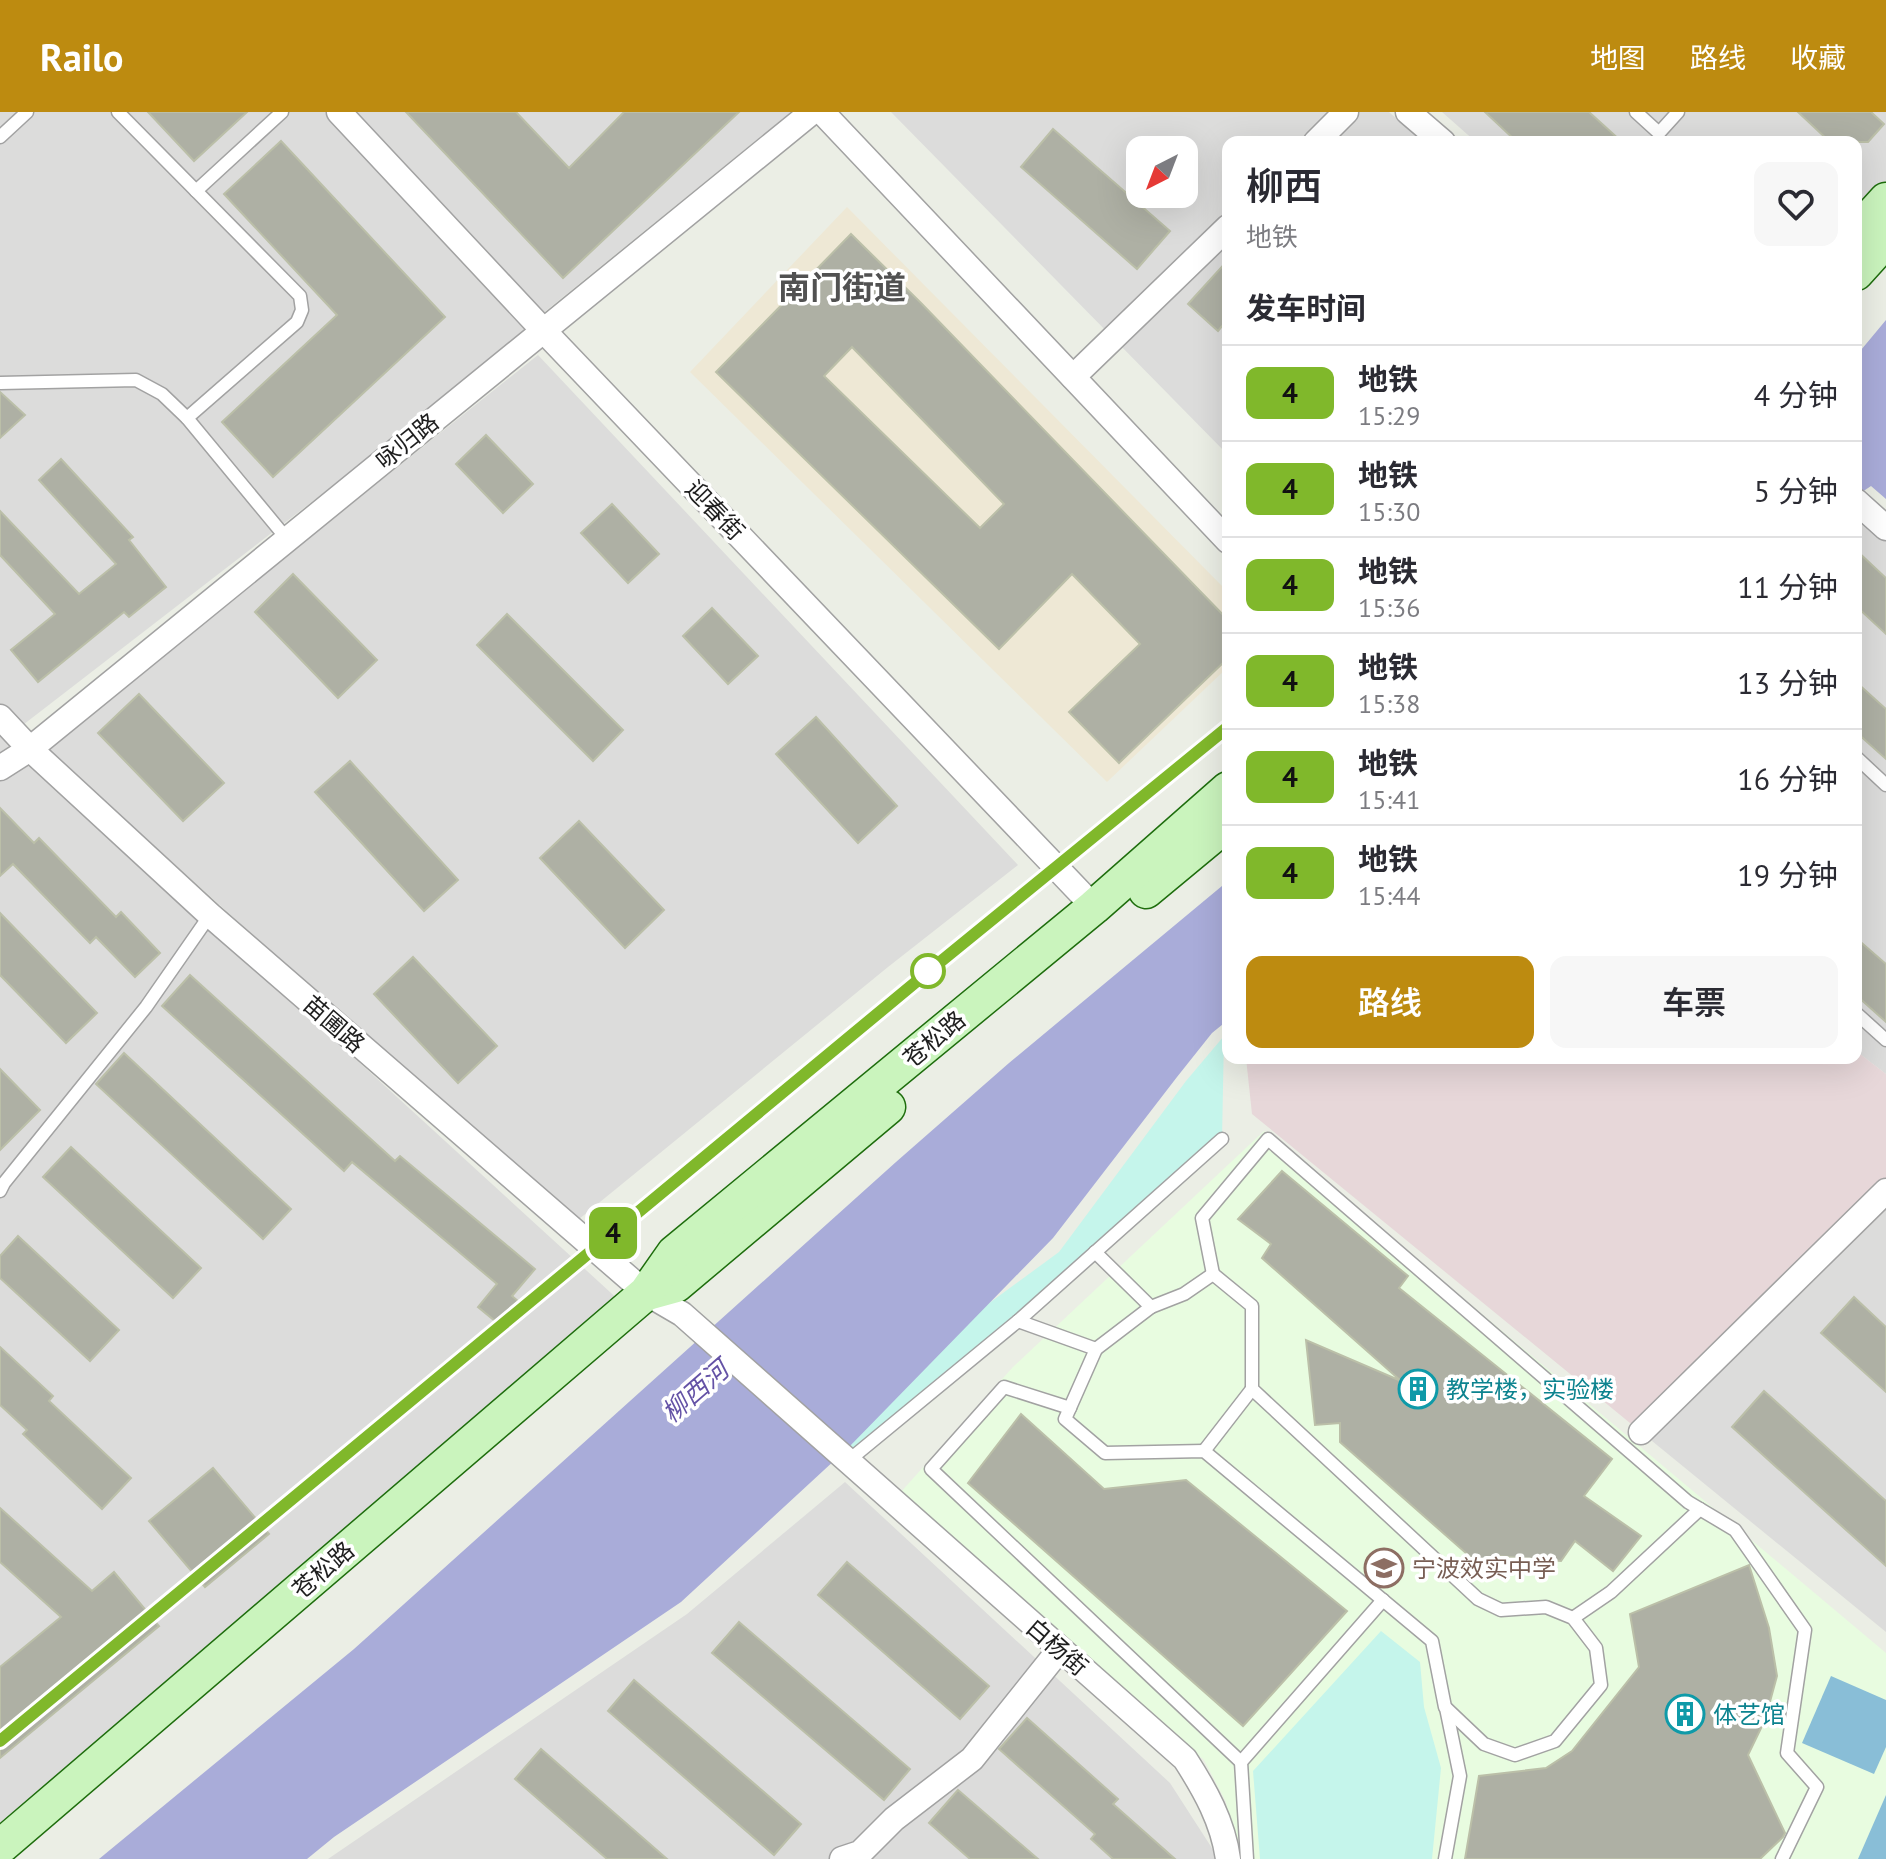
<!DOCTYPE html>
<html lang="zh">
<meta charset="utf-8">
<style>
:root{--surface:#fff;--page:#f7f7f7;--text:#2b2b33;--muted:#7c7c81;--line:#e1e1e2;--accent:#bd8b10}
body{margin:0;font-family:"PT Sans","Noto Sans SC",sans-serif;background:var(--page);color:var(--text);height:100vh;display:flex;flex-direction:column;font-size:30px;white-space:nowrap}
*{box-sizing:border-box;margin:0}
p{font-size:26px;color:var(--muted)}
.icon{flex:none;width:44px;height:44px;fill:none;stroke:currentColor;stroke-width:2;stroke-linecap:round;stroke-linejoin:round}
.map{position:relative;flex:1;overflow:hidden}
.side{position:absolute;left:1222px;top:24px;width:640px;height:928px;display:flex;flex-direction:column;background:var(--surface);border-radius:16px;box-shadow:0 8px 32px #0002}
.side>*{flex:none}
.badge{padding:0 16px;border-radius:12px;font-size:28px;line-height:52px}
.needle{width:52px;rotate:222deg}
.fabs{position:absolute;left:1126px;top:24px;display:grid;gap:16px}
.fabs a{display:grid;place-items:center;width:72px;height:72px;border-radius:16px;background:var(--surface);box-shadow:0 8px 32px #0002;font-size:40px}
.map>.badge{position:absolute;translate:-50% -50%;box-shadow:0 0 0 4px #fff}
h2{padding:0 24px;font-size:30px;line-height:72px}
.round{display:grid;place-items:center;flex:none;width:84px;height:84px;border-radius:16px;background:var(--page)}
.head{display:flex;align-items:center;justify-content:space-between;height:136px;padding:0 24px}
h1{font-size:38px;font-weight:600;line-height:60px}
.primary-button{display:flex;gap:16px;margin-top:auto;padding:16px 24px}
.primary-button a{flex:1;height:92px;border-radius:16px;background:var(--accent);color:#fff;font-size:32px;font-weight:600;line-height:92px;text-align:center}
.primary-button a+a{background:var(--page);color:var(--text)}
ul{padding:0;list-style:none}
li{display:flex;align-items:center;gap:24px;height:96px;padding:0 24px;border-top:2px solid var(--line)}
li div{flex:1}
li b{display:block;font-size:30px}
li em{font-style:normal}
li .badge{min-width:88px;font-weight:700;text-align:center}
header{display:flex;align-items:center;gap:48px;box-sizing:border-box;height:112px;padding:0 40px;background:var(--accent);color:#fff}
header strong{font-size:38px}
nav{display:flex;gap:44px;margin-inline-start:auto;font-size:28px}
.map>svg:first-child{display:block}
.residential{fill:#dcdcdb;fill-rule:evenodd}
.commercial{fill:#eee8d5}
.industrial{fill:#e7d7d9}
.education{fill:#e8fce0}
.park{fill:#c5f5eb}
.pitch{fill:#89bed7}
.water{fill:#a9acd9}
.building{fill:#aeb0a4;stroke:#bbbfa8;stroke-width:2;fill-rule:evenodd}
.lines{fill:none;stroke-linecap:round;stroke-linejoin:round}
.service-casing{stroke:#a2a2a2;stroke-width:15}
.minor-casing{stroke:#a2a2a2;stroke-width:27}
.secondary-casing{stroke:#1e6d0d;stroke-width:37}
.service{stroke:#fff;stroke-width:12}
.minor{stroke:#fff;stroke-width:24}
.secondary{stroke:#caf4bd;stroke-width:34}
.line-casing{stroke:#fff;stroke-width:18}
.line{stroke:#80b82b;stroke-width:12}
.stop-dot{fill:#fff;stroke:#80b82b;stroke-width:4}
.labels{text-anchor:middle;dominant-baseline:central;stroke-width:7;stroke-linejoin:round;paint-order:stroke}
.street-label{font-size:24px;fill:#1e1e1e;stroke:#fff}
.culture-label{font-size:24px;fill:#0d838f;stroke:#fff;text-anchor:start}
.education-label{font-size:24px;fill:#785e54;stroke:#fff;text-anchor:start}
.water-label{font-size:26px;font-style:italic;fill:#6452a6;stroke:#fff}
.district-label{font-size:32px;font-weight:bold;fill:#515151;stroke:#fff}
</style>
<header>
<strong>Railo</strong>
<nav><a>地图</a><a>路线</a><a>收藏</a></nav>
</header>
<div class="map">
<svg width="1886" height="1747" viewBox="0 0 1886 1747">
<rect width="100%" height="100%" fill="#ebeee5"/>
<g class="residential">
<path d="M0 0H333L537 216 19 616 0 595Z"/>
<path d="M352 0H791L542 202Z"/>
<path d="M891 0H1389L1423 30H1228V343ZM1140 38H1184V82H1140Z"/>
<path d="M1442 0H1886V72L1856 105V30H1476Z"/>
<path d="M538 243 1018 753 888 855 573 1112 46 636Z"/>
<path d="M1856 390 1886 416V962L1856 939Z"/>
<path d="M0 605 30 649 634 1202 0 1723Z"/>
<path d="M1886 1079V1520L1641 1320Z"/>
<path d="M845 1370 1170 1671 1219 1747H328L687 1502Z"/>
</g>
<path class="commercial" d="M847 95 1228 480V555L1107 670 690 260Z"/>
<path class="industrial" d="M1856 939 1886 962V1079L1641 1320 1252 1002 1246 946H1856Z"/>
<path class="education" d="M1264 1019 1886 1541V1747H1237L1226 1690 1204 1648 1066 1531 900 1381 1013 1255Z"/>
<g class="park">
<path d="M1224 924 1222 1027 848 1349 815 1319 1059 1140 1186 969Z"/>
<path d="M1381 1519 1420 1550 1424 1595 1441 1656 1432 1747H1260L1253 1659Z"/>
</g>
<g class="pitch">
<path d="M1831 1564 1886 1588V1635L1874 1662 1802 1631Z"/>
<path d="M1886 1683V1747H1858Z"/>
</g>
<g class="water">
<path d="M1886 208V387L1871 374 1856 384V244Z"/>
<path d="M1228 769V908L1212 921 1177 965 1053 1126 849 1335 681 1490 334 1725 307 1747H99L354 1537 896 1050 1009 951Z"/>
</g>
<g class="building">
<path d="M148 0H247L194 49Z"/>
<path d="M406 0H516L569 56 624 0H739L563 166Z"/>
<path d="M1485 0H1589L1622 30H1517Z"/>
<path d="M1798 0H1871L1884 12 1868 30H1830Z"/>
<path d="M1053 17 1170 119 1137 157 1021 55Z"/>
<path d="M281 29 445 205 273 365 222 310 337 203 224 82Z"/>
<path d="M851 122 921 191 1228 508V546L1119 651 1069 600 1140 532 1072 462 999 537 716 260ZM852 235 1004 392 980 416 824 264Z"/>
<path d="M1228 148V207L1218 219 1188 192Z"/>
<path d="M0 280 25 303 0 326Z"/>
<path d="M486 323 533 372 503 401 456 352Z"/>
<path d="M61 347 133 425 129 428 166 475 129 505 124 500 38 570 11 538 55 502 0 443V399L79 482 116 452 39 368Z"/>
<path d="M612 392 659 442 628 471 581 421Z"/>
<path d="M1856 438 1886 466V522L1856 494Z"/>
<path d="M293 462 377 548 338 586 255 500Z"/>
<path d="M712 496 758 544 728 572 683 524Z"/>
<path d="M507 502 623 618 593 649 477 533Z"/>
<path d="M1856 570 1886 597V647L1856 620Z"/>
<path d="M139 582 224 671 183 709 98 621Z"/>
<path d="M816 605 897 694 858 731 776 642Z"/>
<path d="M350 649 458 768 424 799 315 680Z"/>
<path d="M0 696 34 731 39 726 116 805 121 800 160 841 135 865 96 825 90 831 13 752 0 764Z"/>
<path d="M579 709 664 798 625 836 540 746Z"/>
<path d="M0 801 97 901 66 931 0 863Z"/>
<path d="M1856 826 1886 852V910L1856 883Z"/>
<path d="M413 845 497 934 458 971 374 882Z"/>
<path d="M190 863 395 1049 400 1044 535 1157 512 1184 525 1195 506 1218 478 1195 497 1172 352 1050 344 1059 162 894Z"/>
<path d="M124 941 291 1097 263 1127 96 972Z"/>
<path d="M0 957 40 998 0 1038Z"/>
<path d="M71 1035 201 1156 173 1186 43 1065Z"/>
<path d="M1282 1059 1408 1164 1399 1176 1612 1347 1584 1384 1641 1424 1613 1459 1575 1429 1561 1449 1498 1444 1484 1457 1340 1330V1311L1315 1313 1306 1228 1401 1269 1262 1146 1271 1132 1238 1107Z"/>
<path d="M18 1124 119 1218 90 1249 0 1166V1144Z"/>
<path d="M1854 1185 1886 1215V1280L1821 1221Z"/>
<path d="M0 1235 53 1284 49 1289 131 1366 102 1397 23 1322 27 1318 0 1293Z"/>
<path d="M1764 1279 1886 1389V1454L1732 1315Z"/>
<path d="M1021 1302 1104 1377 1186 1368 1347 1499 1243 1614 968 1371Z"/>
<path d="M213 1356 269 1422 205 1475 149 1409Z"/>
<path d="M0 1396 92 1479 114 1460 159 1514 0 1646V1555L61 1505 0 1450Z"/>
<path d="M847 1450 989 1574 960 1607 818 1483Z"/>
<path d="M1749 1453 1769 1516 1777 1564 1765 1608 1748 1643 1785 1721 1783 1725 1760 1747H1465L1479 1664 1546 1656 1572 1639 1639 1555 1630 1502Z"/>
<path d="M739 1510 910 1657 884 1688 712 1541Z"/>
<path d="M634 1568 801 1712 774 1743 608 1599Z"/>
<path d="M1027 1606 1118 1687 1113 1692 1175 1747H1113L1091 1727 1095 1722 999 1637Z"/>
<path d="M541 1637 667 1747H607L515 1667Z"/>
<path d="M958 1678 1038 1747H970L929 1711Z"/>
</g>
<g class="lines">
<g class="service-casing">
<g id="service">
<path d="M118 0 300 184 302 198 297 210 187 306"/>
<path d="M1636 0 1659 21 1678 0"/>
<path d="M0 25 27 0"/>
<path d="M196 79 282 0"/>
<path d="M0 271 136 268 162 282 187 306 287 427"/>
<path d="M1856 645 1886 673"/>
<path d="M1856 901 1886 928"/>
<path d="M0 1079 4 1071 146 895 210 803"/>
<path d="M1213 1162 1202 1106 1268 1027 1688 1390 1735 1418 1805 1518 1787 1641 1817 1675 1782 1747"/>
<path d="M1018 1209 1096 1237 1065 1307 1105 1341 1204 1339 1432 1529 1445 1595 1484 1632 1515 1643 1555 1629 1601 1573 1596 1536 1573 1506 1546 1495 1501 1498 1478 1487 1252 1277V1194L1213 1162 1184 1182 1151 1195 1095 1140"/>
<path d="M1096 1237 1151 1195"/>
<path d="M1070 1296 1004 1275 931 1357 1241 1650"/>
<path d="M1204 1339 1252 1277"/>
<path d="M848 1349 1018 1209 1222 1027"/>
<path d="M1573 1506 1611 1480 1700 1397"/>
<path d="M1247 1747 1241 1650 1383 1488"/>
<path d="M1445 1747 1460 1664 1446 1596"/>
</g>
</g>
<g class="minor-casing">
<g id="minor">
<path d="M339 0 543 218 1094 795"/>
<path d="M822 0 1228 429"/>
<path d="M1408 0 1443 30"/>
<path d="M1316 30 1346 0"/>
<path d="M1073 265 1228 115"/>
<path d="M1856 389 1886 416"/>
<path d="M0 605 30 637 210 803 646 1181 682 1202 1185 1647C1205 1678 1223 1710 1228 1747"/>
<path d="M0 656 30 637 812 0"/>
<path d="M1641 1320 1886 1079"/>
<path d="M842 1747 860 1741 894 1707 972 1647 1060 1537"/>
</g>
</g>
<g class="secondary-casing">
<g id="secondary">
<path d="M1856 121 1886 88"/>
<path d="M1856 161 1886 128"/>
<path d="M1146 779 1228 711"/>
<path d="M647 1181 676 1173 888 995"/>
<path d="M0 1735 646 1181 674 1141 1094 795 1228 677"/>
</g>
</g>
<use href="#service" class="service"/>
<use href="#minor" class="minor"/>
<use href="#secondary" class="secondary"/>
</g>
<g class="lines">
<g class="line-casing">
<path id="line" d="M0 1629 934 855 1228 615"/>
</g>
<use href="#line" class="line"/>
</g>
<defs>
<g id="building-ring" transform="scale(2)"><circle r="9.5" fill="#fff" stroke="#0f9aa8" stroke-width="1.5"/><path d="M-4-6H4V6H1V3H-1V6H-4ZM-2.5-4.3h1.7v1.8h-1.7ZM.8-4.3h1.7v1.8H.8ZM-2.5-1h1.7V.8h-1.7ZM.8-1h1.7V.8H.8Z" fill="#0f9aa8"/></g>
<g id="school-ring" transform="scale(2)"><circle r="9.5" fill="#fff" stroke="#8d6e63" stroke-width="1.5"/><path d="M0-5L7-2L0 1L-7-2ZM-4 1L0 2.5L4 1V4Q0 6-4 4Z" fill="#8d6e63"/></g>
</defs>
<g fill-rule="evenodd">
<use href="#building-ring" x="1418" y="1277"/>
<use href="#school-ring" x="1384" y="1456"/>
<use href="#building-ring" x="1685" y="1602"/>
</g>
<circle class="stop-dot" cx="928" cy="859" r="16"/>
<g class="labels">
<g class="street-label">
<text transform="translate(407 329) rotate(-39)">咏归路</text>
<text transform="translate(715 398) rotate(46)">迎春街</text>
<text transform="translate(334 912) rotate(41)">苗圃路</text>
<text transform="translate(934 927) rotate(-40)">苍松路</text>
<text transform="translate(323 1458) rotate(-41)">苍松路</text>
<text transform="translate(1057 1535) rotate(41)">白杨街</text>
</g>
<g class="culture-label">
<text x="1446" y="1277">教学楼，实验楼</text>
<text x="1713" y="1602">体艺馆</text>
</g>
<g class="education-label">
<text x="1412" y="1456">宁波效实中学</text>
</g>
<g class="water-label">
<text transform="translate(695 1279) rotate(-41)">柳西河</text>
</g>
<g class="district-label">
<text x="842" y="175">南门街道</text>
</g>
</g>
</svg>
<div class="fabs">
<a><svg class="needle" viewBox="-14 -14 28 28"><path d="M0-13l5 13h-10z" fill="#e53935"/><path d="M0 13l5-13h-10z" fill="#7c7c81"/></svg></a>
</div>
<b class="badge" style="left:613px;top:1121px;background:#80b82b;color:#111">4</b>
<section class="side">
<div class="head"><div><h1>柳西</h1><p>地铁</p></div><a class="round"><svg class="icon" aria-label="heart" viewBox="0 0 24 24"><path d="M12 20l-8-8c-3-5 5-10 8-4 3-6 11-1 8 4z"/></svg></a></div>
<h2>发车时间</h2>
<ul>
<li><span class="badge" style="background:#80b82b;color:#111">4</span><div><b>地铁</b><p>15:29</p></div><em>4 分钟</em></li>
<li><span class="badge" style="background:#80b82b;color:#111">4</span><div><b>地铁</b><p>15:30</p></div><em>5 分钟</em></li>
<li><span class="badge" style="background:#80b82b;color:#111">4</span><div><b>地铁</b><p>15:36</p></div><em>11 分钟</em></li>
<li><span class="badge" style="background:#80b82b;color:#111">4</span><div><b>地铁</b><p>15:38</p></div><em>13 分钟</em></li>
<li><span class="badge" style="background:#80b82b;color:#111">4</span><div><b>地铁</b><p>15:41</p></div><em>16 分钟</em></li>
<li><span class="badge" style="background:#80b82b;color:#111">4</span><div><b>地铁</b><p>15:44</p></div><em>19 分钟</em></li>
</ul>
<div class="primary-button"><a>路线</a><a>车票</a></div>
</section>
</div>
